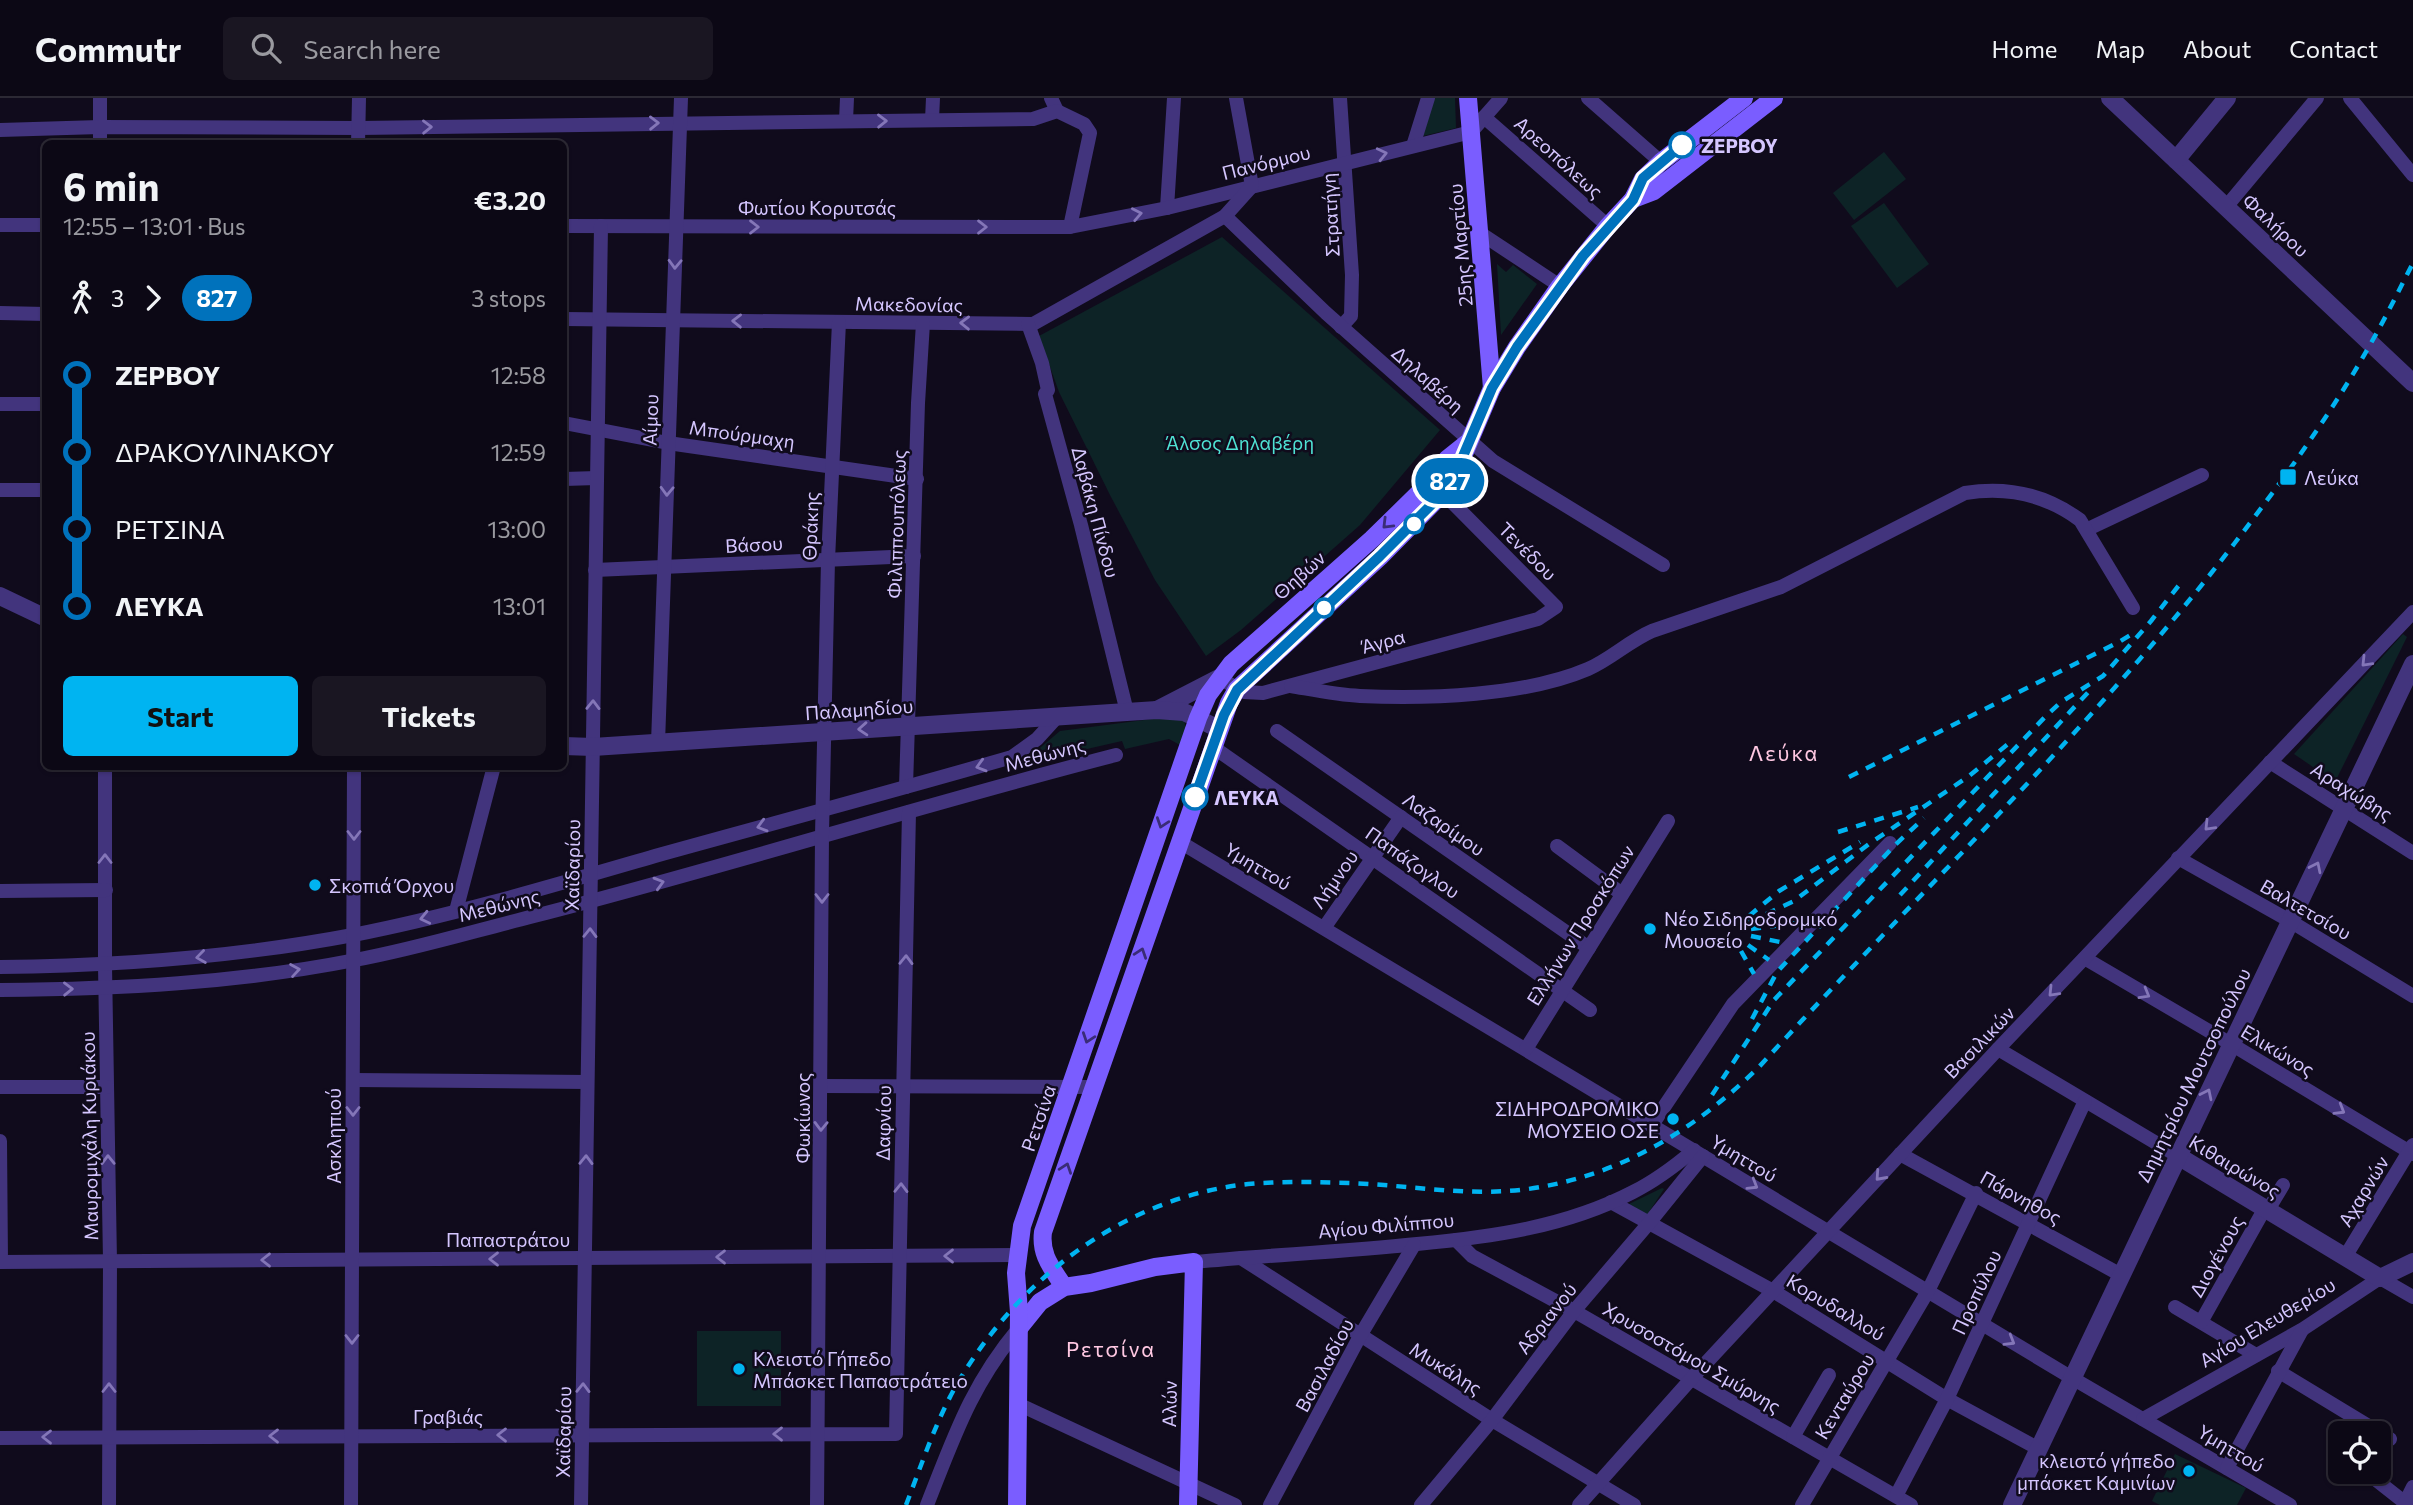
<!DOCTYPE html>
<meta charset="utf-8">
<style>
:root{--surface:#0c0815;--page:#1a1622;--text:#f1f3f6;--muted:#9a9aa0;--line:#2c2934;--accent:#00b4f1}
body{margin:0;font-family:Commissioner,sans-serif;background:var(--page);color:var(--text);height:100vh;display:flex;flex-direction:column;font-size:26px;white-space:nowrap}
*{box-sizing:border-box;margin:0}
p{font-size:23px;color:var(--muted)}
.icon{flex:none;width:38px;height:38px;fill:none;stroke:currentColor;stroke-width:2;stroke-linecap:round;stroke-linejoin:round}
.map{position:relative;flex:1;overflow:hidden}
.side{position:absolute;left:42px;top:42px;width:525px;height:630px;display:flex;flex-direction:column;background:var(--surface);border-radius:10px;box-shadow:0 2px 5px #0004,0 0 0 2px var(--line)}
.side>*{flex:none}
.badge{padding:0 14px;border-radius:23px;font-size:24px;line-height:46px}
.tools{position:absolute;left:2328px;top:1323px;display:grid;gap:14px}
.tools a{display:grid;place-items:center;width:63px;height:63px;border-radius:10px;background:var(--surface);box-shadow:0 2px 5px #0004,0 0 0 2px var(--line);font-size:35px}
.map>.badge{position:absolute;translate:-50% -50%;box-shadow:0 0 0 4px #fff}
.legs{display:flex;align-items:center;gap:10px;height:77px;padding:0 21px;font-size:23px}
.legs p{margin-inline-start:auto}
.overview{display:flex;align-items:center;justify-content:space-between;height:119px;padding:0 21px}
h1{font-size:38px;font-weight:700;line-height:52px}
.action{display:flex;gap:14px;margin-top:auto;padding:14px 21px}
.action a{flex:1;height:80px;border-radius:10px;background:var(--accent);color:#111;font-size:28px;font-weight:700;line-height:80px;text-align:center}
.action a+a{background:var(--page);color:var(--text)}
ul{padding:0 21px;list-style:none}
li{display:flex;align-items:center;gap:24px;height:77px;font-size:26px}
li i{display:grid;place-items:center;width:10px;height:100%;margin:0 9px;background:currentColor}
li i::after{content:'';width:18px;height:18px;margin:-9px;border:5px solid;border-radius:50%;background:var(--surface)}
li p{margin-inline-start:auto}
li:first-child i{background:linear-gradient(#0000 50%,currentColor 0)}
li:last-child i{background:linear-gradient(currentColor 50%,#0000 0)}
header{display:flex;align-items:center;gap:42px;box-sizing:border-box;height:98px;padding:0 35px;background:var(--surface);border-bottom:2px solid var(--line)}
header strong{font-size:33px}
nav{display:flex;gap:38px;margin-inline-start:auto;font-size:24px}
.search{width:490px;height:63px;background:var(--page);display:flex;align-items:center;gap:18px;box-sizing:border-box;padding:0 24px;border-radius:10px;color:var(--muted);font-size:26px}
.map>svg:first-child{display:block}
.green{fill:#0d2326}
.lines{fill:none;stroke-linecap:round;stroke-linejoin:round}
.minor{stroke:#42347d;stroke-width:14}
.tertiary{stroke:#42347d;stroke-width:18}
.secondary{stroke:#7a5dff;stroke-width:18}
.rail{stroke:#00b4f1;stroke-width:4.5;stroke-dasharray:10 9;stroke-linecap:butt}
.oneway{stroke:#8476b8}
.oneway2{stroke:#3a2c77}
.line-1-casing{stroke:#fff;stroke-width:16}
.line-1{stroke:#0072bc;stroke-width:10}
.stop-1-dot{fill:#fff;stroke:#0072bc;stroke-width:3.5}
.poi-dot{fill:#00b4f1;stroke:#100b1c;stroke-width:2.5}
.labels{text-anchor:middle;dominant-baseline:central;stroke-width:5;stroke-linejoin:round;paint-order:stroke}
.stop-label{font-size:19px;font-weight:bold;fill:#d5c6ff;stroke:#100b1c;text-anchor:start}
.street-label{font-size:19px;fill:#d5c6ff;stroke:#100b1c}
.park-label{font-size:19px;fill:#4fe2d4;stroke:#100b1c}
.poi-label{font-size:19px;fill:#d5c6ff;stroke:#100b1c;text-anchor:start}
.neighbourhood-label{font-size:21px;letter-spacing:2px;fill:#ffc8e2;stroke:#100b1c}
</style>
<header>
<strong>Commutr</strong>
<div class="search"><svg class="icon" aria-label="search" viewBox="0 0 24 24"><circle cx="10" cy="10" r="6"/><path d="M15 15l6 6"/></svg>Search here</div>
<nav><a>Home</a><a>Map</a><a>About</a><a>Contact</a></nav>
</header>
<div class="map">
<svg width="2413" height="1407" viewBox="0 0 2413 1407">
<rect width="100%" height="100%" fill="#100b1c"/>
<g class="green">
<path d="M1434 0H1455L1456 30 1423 38Z"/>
<path d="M1884 54 1906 81 1854 122 1833 95Z"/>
<path d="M1884 105 1929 166 1897 190 1851 128Z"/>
<path d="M1222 139 1440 332 1360 427 1241 532 1206 558 1155 482 1110 397 1059 294 1039 238Z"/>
<path d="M1497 166 1506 174 1513 167 1537 186 1501 237Z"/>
<path d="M2403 536 2407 539 2335 684 2294 656Z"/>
<path d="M1175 618 1184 622 1186 630 1180 647 1169 641 1125 651 1122 643 1021 666 1060 633Z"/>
<path d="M1662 1090 1664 1091 1647 1117 1627 1107Z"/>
<rect x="697" y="1233" width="84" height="75"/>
<path d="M2175 1356 2246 1390 2237 1407H2160L2152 1403Z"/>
</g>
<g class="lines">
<g class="minor">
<path d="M100 0V46"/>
<path d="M1051 0 1057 13"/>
<path d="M1340 0 1352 177 1351 218 1341 229"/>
<path d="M1588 0 1661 64"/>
<path d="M2350 0 2413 77"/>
<path d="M1484 19 1608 128"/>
<path d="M932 22 933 0"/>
<path d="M846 23 847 0"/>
<path d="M0 32 100 29 359 30 1033 21 1057 13 1084 26 1090 35 1070 129"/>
<path d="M358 46 359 0"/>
<path d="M1413 48 1428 0"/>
<path d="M2226 109 2317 0"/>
<path d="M1167 110 1174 0"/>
<path d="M1225 118 1326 215 1493 363 1663 467"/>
<path d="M0 127H46"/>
<path d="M564 128 1070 129 1167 110 1471 34 1501 0"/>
<path d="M1480 135 1560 188"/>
<path d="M0 215 46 216"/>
<path d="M564 221 1033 226 1225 118 1252 88 1236 0"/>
<path d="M1028 226 1042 265 1048 292 1045 296 1081 427 1127 614"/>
<path d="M0 306H46"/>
<path d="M564 325 668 345 917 381"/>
<path d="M564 381 597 380"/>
<path d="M0 392H46"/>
<path d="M2088 431 2202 377"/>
<path d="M595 472 914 458"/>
<path d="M1219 580 1244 594 1263 595 1538 521 1556 509 1443 395"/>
<path d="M1291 588C1314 592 1337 597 1360 598 1428 601 1525 598 1588 571 1611 561 1629 543 1652 533L1781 489 1965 395C2007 388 2046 397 2080 422L2133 510"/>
<path d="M1277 633 1589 850"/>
<path d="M658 645 681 0"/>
<path d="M1213 649 1590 912"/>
<path d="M2270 664 2413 755"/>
<path d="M105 668V868L110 1163 109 1407"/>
<path d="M906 689 918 305 923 225"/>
<path d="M1180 744 2072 1280 2290 1407"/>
<path d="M1557 748 1622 796"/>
<path d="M2178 760 2290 823 2413 898"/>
<path d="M0 793 106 792"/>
<path d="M456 813 494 668"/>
<path d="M1324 830 1401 719"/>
<path d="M2086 861 2231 946 2413 1056"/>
<path d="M0 869C119 868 236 859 353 837 455 817 555 787 655 758 774 725 894 693 1012 659L1037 641 1057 619"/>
<path d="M0 892C119 891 238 885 355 862 415 851 474 833 534 818 729 768 921 707 1116 657"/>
<path d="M1526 951 1668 723"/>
<path d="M1998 951 2178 1058"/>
<path d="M353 982 587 984"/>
<path d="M821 988 1094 989"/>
<path d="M0 989H107"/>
<path d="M1652 1027 1733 906 1890 745"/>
<path d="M0 1043 1 1164"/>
<path d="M1900 1056 2121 1177"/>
<path d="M1611 1104 1773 1193 1947 1301 2039 1351"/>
<path d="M2268 1112 2283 1087"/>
<path d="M1456 1142 1472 1158 1574 1213 1911 1407"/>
<path d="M2345 1159 2413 1047"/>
<path d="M1241 1160 1492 1322 1634 1407"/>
<path d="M0 1164 1017 1157"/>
<path d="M1194 1164C1268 1157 1342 1154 1417 1146 1491 1139 1566 1129 1633 1094 1655 1083 1675 1068 1694 1052"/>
<path d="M2175 1209 2256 1257"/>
<path d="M2201 1224 2265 1110"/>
<path d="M2278 1273 2390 1341"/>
<path d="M1018 1306 1235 1407"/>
<path d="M2143 1321 2303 1231 2380 1180 2413 1199"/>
<path d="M1793 1339 1829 1277"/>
<path d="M0 1340 896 1336 909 714"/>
<path d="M2227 1370 2302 1232"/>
<path d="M2375 1381 2408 1407"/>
<path d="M1896 1398 1947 1301 2085 1003"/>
<path d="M351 1407 354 668"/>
<path d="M581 1407 601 128"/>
<path d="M817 1407 822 737 828 462 839 224"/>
<path d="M927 1407C954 1339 971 1287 1019 1230"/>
<path d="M1270 1407 1360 1238 1414 1147"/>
<path d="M1421 1407 1492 1322 1574 1213 1649 1125 1703 1058"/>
<path d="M1579 1407 1692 1280 1998 951 2413 514"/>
<path d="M1802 1407 1928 1193 1976 1095"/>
<path d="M2404 1407 2413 1389"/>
</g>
<g class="tertiary">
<path d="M2110 0 2413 285"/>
<path d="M2176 62 2227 0"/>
<path d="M0 498 46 520"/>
<path d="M1157 612 1219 580"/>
<path d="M564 648 593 649 1157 612 1184 614 1219 631"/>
<path d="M2178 1058 2380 1180 2413 1164"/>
<path d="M2012 1407 2413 566"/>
</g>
<g class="secondary">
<path d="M1468 0 1492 290"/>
<path d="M1633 101 1654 93 1774 0"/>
<path d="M1064 1189C1052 1170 1040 1157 1043 1134L1229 605 1237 591 1380 459 1443 395 1458 370 1492 290 1517 249 1560 188 1608 128 1633 101 1643 81 1661 64 1744 0"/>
<path d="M1019 1230 1040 1204 1064 1189 1091 1185 1155 1169 1194 1164 1188 1407"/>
<path d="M1017 1407 1019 1214 1016 1175 1022 1128 1198 620 1208 597 1231 566 1372 441 1423 391 1447 361 1467 345"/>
</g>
<g class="rail">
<path d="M1849 679 2119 544 2137 533"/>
<path d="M1838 734 1918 709"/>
<path d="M1900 797 2093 589"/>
<path d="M1749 818 1779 793 1860 744"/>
<path d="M1749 824 1794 803 1869 746 1969 678 2008 646"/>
<path d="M1751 831 1806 824"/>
<path d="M1751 838 1785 845"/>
<path d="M1748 847 1769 862"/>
<path d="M1741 853 1754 876"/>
<path d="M1752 921 1777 874 1895 747 1924 720"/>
<path d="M1712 997 1774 902 2045 619 2061 604 2103 578 2151 523 2183 482"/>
<path d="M906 1407C923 1363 938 1316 963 1276 1026 1175 1128 1099 1248 1086 1282 1083 1315 1084 1349 1085 1409 1087 1468 1099 1528 1091 1620 1078 1693 1033 1758 970 1917 796 2090 633 2234 446 2283 382 2332 315 2371 245 2386 219 2399 192 2413 165"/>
</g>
</g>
<defs><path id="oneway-chevron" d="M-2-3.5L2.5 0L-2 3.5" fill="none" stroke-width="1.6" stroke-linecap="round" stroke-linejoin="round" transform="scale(1.75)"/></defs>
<g class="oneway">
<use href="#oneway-chevron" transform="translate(882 23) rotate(-1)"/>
<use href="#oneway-chevron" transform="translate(654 25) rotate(-1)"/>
<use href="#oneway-chevron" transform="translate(427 29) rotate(-1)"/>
<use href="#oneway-chevron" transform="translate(1382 56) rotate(-13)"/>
<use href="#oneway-chevron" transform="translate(1137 116) rotate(-11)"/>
<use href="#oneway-chevron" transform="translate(754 129)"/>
<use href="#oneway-chevron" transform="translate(982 129)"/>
<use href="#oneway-chevron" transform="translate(675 166) rotate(92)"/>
<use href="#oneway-chevron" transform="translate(737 223) rotate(-179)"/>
<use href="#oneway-chevron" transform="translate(965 225) rotate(-179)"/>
<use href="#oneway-chevron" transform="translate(667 393) rotate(92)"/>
<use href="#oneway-chevron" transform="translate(2366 564) rotate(134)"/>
<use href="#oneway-chevron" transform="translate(593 607) rotate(-89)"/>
<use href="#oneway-chevron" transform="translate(863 631) rotate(176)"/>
<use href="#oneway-chevron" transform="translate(981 668) rotate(164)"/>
<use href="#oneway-chevron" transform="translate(762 728) rotate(164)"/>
<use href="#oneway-chevron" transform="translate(2209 728) rotate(134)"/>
<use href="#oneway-chevron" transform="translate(354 737) rotate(90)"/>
<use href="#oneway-chevron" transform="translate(105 761) rotate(-90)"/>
<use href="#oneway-chevron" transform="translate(2316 769) rotate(-64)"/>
<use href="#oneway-chevron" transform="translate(659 785) rotate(-16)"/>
<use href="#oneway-chevron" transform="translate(822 800) rotate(90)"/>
<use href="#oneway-chevron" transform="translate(425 820) rotate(167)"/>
<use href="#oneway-chevron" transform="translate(590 835) rotate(-89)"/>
<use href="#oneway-chevron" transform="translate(201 859) rotate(172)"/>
<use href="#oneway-chevron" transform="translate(906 862) rotate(-89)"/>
<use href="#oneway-chevron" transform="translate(295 872) rotate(-9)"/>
<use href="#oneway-chevron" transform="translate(68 891) rotate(-1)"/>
<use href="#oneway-chevron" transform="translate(2053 894) rotate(134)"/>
<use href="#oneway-chevron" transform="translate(2145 896) rotate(30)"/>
<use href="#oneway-chevron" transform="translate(2207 996) rotate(-64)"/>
<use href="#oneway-chevron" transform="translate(2340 1012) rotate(31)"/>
<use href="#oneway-chevron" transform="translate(353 1013) rotate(90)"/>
<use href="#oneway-chevron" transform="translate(821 1028) rotate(91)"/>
<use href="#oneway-chevron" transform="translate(108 1062) rotate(-91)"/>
<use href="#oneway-chevron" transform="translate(586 1062) rotate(-89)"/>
<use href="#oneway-chevron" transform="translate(1880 1078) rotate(132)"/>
<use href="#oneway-chevron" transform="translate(1753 1087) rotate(31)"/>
<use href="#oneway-chevron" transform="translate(901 1090) rotate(-89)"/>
<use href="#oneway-chevron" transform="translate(949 1158) rotate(180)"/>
<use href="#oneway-chevron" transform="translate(721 1159) rotate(180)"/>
<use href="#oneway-chevron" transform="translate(494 1161) rotate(180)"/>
<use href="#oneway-chevron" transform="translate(266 1162) rotate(180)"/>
<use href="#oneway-chevron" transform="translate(352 1241) rotate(90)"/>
<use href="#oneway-chevron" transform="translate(2010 1243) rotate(31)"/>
<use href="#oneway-chevron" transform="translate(109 1290) rotate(-90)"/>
<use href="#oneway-chevron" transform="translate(583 1290) rotate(-89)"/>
<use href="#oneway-chevron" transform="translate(778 1336) rotate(180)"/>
<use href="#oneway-chevron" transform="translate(502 1337) rotate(180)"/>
<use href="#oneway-chevron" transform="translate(274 1338) rotate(180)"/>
<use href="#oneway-chevron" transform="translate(47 1339) rotate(180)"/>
</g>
<g class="oneway2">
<use href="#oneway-chevron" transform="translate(1387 426) rotate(135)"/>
<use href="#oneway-chevron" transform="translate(1162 725) rotate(109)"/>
<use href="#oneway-chevron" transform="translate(1141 855) rotate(-71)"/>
<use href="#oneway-chevron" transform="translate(1088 940) rotate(109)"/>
<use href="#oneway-chevron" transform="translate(1066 1070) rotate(-71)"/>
</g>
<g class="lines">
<g class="line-1-casing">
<path id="line-1" d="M1195 699 1224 617 1237 592 1380 458 1443 395 1458 370 1492 290 1517 249 1583 158 1633 102 1643 80 1682 47"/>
</g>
<use href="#line-1" class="line-1"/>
</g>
<g class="stop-1-dot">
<circle cx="1682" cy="47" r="12"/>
<circle cx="1414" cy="426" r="9"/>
<circle cx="1324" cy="510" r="9"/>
<circle cx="1195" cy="699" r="12"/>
</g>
<g class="poi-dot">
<rect x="2279" y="370" width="18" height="18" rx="3.5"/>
<circle cx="315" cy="787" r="7"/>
<circle cx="1650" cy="831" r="7"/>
<circle cx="1673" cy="1021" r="7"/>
<circle cx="739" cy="1271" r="7"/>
<circle cx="2189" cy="1373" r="7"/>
</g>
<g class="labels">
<g class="stop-label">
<text x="1701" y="47">ΖΕΡΒΟΥ</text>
<text x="1214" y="699">ΛΕΥΚΑ</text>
</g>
<g class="street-label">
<text transform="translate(1559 59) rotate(42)">Αρεοπόλεως</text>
<text transform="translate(1266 64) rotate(-14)">Πανόρμου</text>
<text x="817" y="109">Φωτίου Κορυτσάς</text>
<text transform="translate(1330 117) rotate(-93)">Στρατήγη</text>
<text transform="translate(2276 127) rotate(43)">Φαλήρου</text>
<text transform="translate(1460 147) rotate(-95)">25ης Μαρτίου</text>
<text transform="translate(909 206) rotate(1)">Μακεδονίας</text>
<text transform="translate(1428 281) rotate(42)">Δηλαβέρη</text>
<text transform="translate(650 322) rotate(-88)">Αίμου</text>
<text transform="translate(742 336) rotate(8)">Μπούρμαχη</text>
<text transform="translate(1096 414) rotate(75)">Δαβάκη Πίνδου</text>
<text transform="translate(896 426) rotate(-88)">Φιλιππουπόλεως</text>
<text transform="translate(810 428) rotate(-88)">Θράκης</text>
<text transform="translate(754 446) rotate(-3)">Βάσου</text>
<text transform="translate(1528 453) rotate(45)">Τενέδου</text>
<text transform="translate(1299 477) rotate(-42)">Θηβών</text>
<text transform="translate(1383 543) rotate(-15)">Άγρα</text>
<text transform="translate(859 611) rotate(-4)">Παλαμηδίου</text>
<text transform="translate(1045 656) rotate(-15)">Μεθώνης</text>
<text transform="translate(2352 693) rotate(32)">Αραχώβης</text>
<text transform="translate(1444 726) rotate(35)">Λαζαρίμου</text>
<text transform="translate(1413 764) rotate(35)">Παπάζογλου</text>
<text transform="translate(572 767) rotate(-89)">Χαϊδαρίου</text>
<text transform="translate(1258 768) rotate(31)">Υμηττού</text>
<text transform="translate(1334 781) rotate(-55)">Λήμνου</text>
<text transform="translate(499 807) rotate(-14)">Μεθώνης</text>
<text transform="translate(2306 811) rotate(30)">Βαλτετσίου</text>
<text transform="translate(1580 827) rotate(-58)">Ελλήνων Προσκόπων</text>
<text transform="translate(1979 944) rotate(-46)">Βασιλικών</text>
<text transform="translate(2278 952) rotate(31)">Ελικώνος</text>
<text transform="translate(2193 977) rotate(-64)">Δημητρίου Μουτσοπούλου</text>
<text transform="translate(802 1020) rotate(-90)">Φωκίωνος</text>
<text transform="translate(1038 1020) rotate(-71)">Ρετσίνα</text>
<text transform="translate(883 1025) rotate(-89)">Δαφνίου</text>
<text transform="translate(89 1038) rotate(-91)">Μαυρομιχάλη Κυριάκου</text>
<text transform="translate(333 1038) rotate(-90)">Ασκληπιού</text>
<text transform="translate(1744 1060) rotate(31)">Υμηττού</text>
<text transform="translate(2235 1068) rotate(31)">Κιθαιρώνος</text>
<text transform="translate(2363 1093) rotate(-59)">Αχαρνών</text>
<text transform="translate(2021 1099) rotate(29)">Πάρνηθος</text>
<text transform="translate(1386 1127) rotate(-5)">Αγίου Φιλίππου</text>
<text x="508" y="1141">Παπαστράτου</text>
<text transform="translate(2216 1158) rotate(-61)">Διογένους</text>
<text transform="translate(1976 1194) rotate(-65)">Προπύλου</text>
<text transform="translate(1836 1209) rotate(31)">Κορυδαλλού</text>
<text transform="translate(1546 1220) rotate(-52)">Αδριανού</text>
<text transform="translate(2267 1224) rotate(-31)">Αγίου Ελευθερίου</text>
<text transform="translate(1692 1259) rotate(30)">Χρυσοστόμου Σμύρνης</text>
<text transform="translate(1324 1267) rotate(-62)">Βασιλαδίου</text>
<text transform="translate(1446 1270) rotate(32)">Μυκάλης</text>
<text transform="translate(1844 1298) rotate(-59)">Κενταύρου</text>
<text transform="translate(1169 1306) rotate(-89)">Αλών</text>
<text x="448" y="1318">Γραβιάς</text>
<text transform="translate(563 1334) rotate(-89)">Χαϊδαρίου</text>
<text transform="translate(2231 1350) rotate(31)">Υμηττού</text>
</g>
<g class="park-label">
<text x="1240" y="344">Άλσος Δηλαβέρη</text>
</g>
<g class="poi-label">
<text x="2304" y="379">Λεύκα</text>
<text x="329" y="787">Σκοπιά Όρχου</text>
<text x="1664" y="820">Νέο Σιδηροδρομικό<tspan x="1664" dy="22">Μουσείο</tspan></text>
<text x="1659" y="1010" text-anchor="end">ΣΙΔΗΡΟΔΡΟΜΙΚΟ<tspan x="1659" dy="22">ΜΟΥΣΕΙΟ ΟΣΕ</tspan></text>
<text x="753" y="1260">Κλειστό Γήπεδο<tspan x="753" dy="22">Μπάσκετ Παπαστράτειο</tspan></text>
<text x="2175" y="1362" text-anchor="end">κλειστό γήπεδο<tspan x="2175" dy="22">μπάσκετ Καμινίων</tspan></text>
</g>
<g class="neighbourhood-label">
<text x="1784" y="654">Λεύκα</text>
<text x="1111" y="1250">Ρετσίνα</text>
</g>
</g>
</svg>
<div class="tools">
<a><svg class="icon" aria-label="locate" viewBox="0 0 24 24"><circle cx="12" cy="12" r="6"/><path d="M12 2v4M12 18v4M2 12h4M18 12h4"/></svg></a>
</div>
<b class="badge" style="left:1450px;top:383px;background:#0072bc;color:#fff">827</b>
<section class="side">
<div class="overview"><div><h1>6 min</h1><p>12:55 – 13:01 · Bus</p></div><b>€3.20</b></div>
<div class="legs"><svg class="icon" aria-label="walk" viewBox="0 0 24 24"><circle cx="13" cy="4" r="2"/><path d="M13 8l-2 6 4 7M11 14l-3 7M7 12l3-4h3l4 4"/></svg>3<svg class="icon" aria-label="forward" viewBox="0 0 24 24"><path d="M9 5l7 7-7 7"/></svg><b class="badge" style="background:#0072bc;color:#fff">827</b><p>3 stops</p></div>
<ul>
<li><i style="color:#0072bc"></i><b>ΖΕΡΒΟΥ</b><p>12:58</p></li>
<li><i style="color:#0072bc"></i><span>ΔΡΑΚΟΥΛΙΝΑΚΟΥ</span><p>12:59</p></li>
<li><i style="color:#0072bc"></i><span>ΡΕΤΣΙΝΑ</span><p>13:00</p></li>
<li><i style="color:#0072bc"></i><b>ΛΕΥΚΑ</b><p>13:01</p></li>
</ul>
<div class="action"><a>Start</a><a>Tickets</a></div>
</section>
</div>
